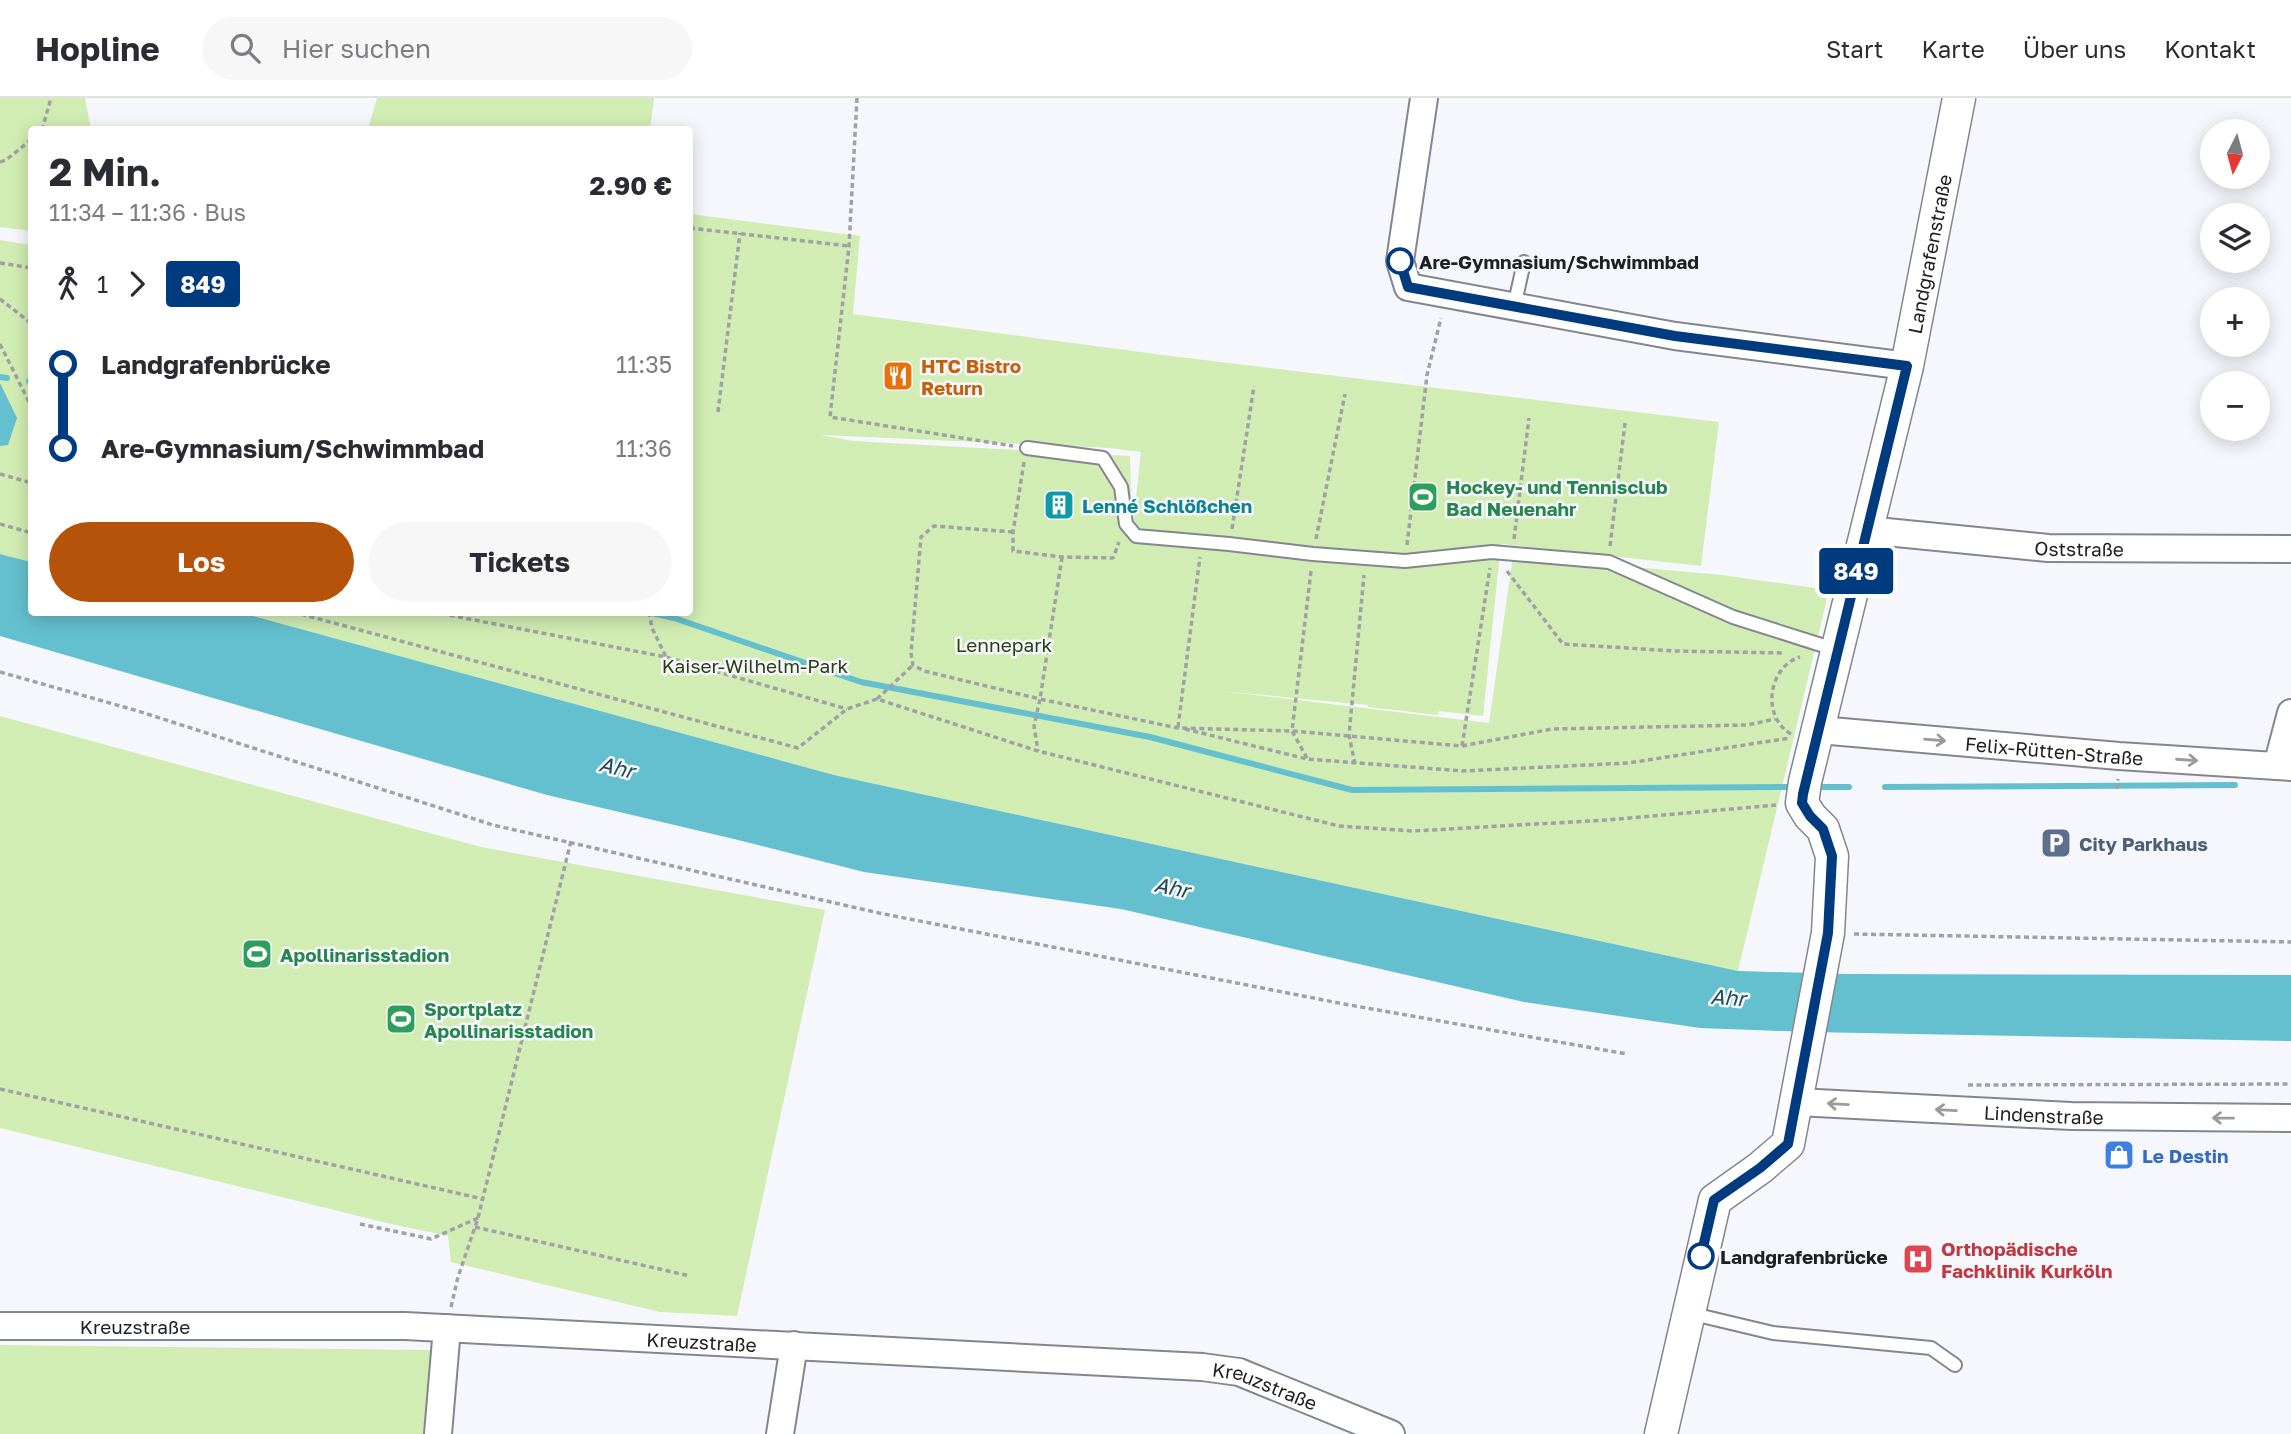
<!DOCTYPE html>
<html lang="de">
<meta charset="utf-8">
<style>
:root{--surface:#fff;--page:#f7f7f7;--text:#2b2b33;--muted:#7c7c81;--line:#e1e1e2;--accent:#b45309}
body{margin:0;font-family:"Golos Text",sans-serif;background:var(--page);color:var(--text);height:100vh;display:flex;flex-direction:column;font-size:26px;white-space:nowrap}
*{box-sizing:border-box;margin:0}
p{font-size:23px;color:var(--muted)}
.icon{flex:none;width:38px;height:38px;fill:none;stroke:currentColor;stroke-width:2;stroke-linecap:round;stroke-linejoin:round}
.map{position:relative;flex:1;overflow:hidden}
.drawer{position:absolute;left:28px;top:28px;width:665px;height:490px;display:flex;flex-direction:column;background:var(--surface);border-radius:7px;box-shadow:0 4px 18px #0003}
.drawer>*{flex:none}
.badge{padding:0 14px;border-radius:5px;font-size:24px;line-height:46px}
.needle{width:46px;rotate:186deg}
.buttons{position:absolute;left:2200px;top:21px;display:grid;gap:14px}
.buttons a{display:grid;place-items:center;width:70px;height:70px;border-radius:50%;background:var(--surface);box-shadow:0 4px 18px #0003;font-size:35px}
.map>.badge{position:absolute;translate:-50% -50%;box-shadow:0 0 0 4px #fff}
.legs{display:flex;align-items:center;gap:10px;height:77px;padding:0 21px;font-size:23px}
.legs p{margin-inline-start:auto}
.head{display:flex;align-items:center;justify-content:space-between;height:119px;padding:0 21px}
h1{font-size:38px;font-weight:700;line-height:52px}
.cta{display:flex;gap:14px;margin-top:auto;padding:14px 21px}
.cta a{flex:1;height:80px;border-radius:42px;background:var(--accent);color:#fff;font-size:28px;font-weight:700;line-height:80px;text-align:center}
.cta a+a{background:var(--page);color:var(--text)}
ul{padding:0 21px;list-style:none}
li{display:flex;align-items:center;gap:24px;height:84px;font-size:26px}
li i{display:grid;place-items:center;width:10px;height:100%;margin:0 9px;background:currentColor}
li i::after{content:'';width:18px;height:18px;margin:-9px;border:5px solid;border-radius:50%;background:var(--surface)}
li p{margin-inline-start:auto}
li:first-child i{background:linear-gradient(#0000 50%,currentColor 0)}
li:last-child i{background:linear-gradient(currentColor 50%,#0000 0)}
header{display:flex;align-items:center;gap:42px;box-sizing:border-box;height:98px;padding:0 35px;background:var(--surface);border-bottom:2px solid var(--line)}
header strong{font-size:33px}
nav{display:flex;gap:38px;margin-inline-start:auto;font-size:24px}
.search{width:490px;height:63px;background:var(--page);display:flex;align-items:center;gap:18px;box-sizing:border-box;padding:0 24px;border-radius:38px;color:var(--muted);font-size:26px}
.map>svg:first-child{display:block}
.green{fill:#d2edb3;fill-rule:evenodd}
.water{fill:#64c0ce}
.lines{fill:none;stroke-linecap:round;stroke-linejoin:round}
.stream{stroke:#64c0ce;stroke-width:6}
.service-casing{stroke:#84868f;stroke-width:16}
.minor-casing{stroke:#84868f;stroke-width:30}
.tertiary-casing{stroke:#84868f;stroke-width:35}
.path{stroke:#a0a1a6;stroke-width:3.5;stroke-dasharray:5 3.5;stroke-linecap:butt}
.service{stroke:#fff;stroke-width:12}
.minor{stroke:#fff;stroke-width:26}
.tertiary{stroke:#fff;stroke-width:32}
.oneway{stroke:#9b9b9c}
.line-1-casing{stroke:#fff;stroke-width:16}
.line-1{stroke:#003b80;stroke-width:10}
.stop-1-dot{fill:#fff;stroke:#003b80;stroke-width:3.5}
.labels{text-anchor:middle;dominant-baseline:central;stroke-width:5;stroke-linejoin:round;paint-order:stroke}
.street-label{font-size:19px;fill:#202024;stroke:#f6f7fd}
.stop-label{font-size:19px;font-weight:bold;fill:#202024;stroke:#f6f7fd;text-anchor:start}
.food-label{font-size:19px;font-weight:bold;fill:#c56008;stroke:#f6f7fd;text-anchor:start}
.leisure-label{font-size:19px;font-weight:bold;fill:#27864d;stroke:#f6f7fd;text-anchor:start}
.culture-label{font-size:19px;font-weight:bold;fill:#0d838f;stroke:#f6f7fd;text-anchor:start}
.park-label{font-size:19px;fill:#2b3e11;stroke:#f6f7fd}
.service-label{font-size:19px;font-weight:bold;fill:#4e5e75;stroke:#f6f7fd;text-anchor:start}
.shop-label{font-size:19px;font-weight:bold;fill:#366cbe;stroke:#f6f7fd;text-anchor:start}
.health-label{font-size:19px;font-weight:bold;fill:#be3a42;stroke:#f6f7fd;text-anchor:start}
.water-label{font-size:21px;font-style:italic;fill:#224c53;stroke:#f6f7fd}
</style>
<header>
<strong>Hopline</strong>
<div class="search"><svg class="icon" aria-label="search" viewBox="0 0 24 24"><circle cx="10" cy="10" r="6"/><path d="M15 15l6 6"/></svg>Hier suchen</div>
<nav><a>Start</a><a>Karte</a><a>Über uns</a><a>Kontakt</a></nav>
</header>
<div class="map">
<svg width="2291" height="1336" viewBox="0 0 2291 1336">
<rect width="100%" height="100%" fill="#f6f7fd"/>
<g class="green">
<path d="M0 0H85L91 31 32 32 31 133 0 129Z"/>
<path d="M377 0H654L650 31H368Z"/>
<path d="M690 116 860 138 853 216 1163 257 1719 324 1701 468 1501 446 1483 618 1439 613 1438 617 1368 609V607L1221 593 1489 625 1513 458 1722 477 1829 492 1738 873 834 677 242 515 690 514ZM821 337 1110 350 1141 354 1132 436 1130 358 853 343Z"/>
<path d="M0 142 31 147V464L0 456Z"/>
<path d="M0 618 481 749 825 812 737 1218 660 1214 451 1164 448 1138 391 1126 0 1030Z"/>
<path d="M0 1247 436 1252 430 1336H0Z"/>
</g>
<g class="water">
<path d="M0 285 17 320 8 347 0 348Z"/>
<path d="M0 456 31 464 32 514 242 515 834 677 1738 873 1845 876 2291 877V943L1810 934 1700 930 1524 904 1121 811 864 774 734 741 547 697 0 538Z"/>
</g>
<g class="lines">
<g class="stream">
<path d="M0 279 7 280"/>
<path d="M29 283H32"/>
<path d="M648 514 674 520 861 584 1150 639 1352 692 1794 689"/>
<path d="M1812 689H1849"/>
<path d="M1885 689 2235 687"/>
</g>
<g class="service-casing">
<g id="service">
<path d="M1514 209 1524 164"/>
<path d="M1027 350 1103 360 1121 389 1126 426 1136 438 1229 446 1313 456 1405 463 1492 454 1609 464 1733 519 1837 552"/>
<path d="M1689 1215 1773 1235 1931 1250 1955 1267"/>
</g>
</g>
<g class="minor-casing">
<g id="minor">
<path d="M1424 0 1400 163 1408 189 1675 238 1907 268"/>
<path id="s1" d="M1866 432 2048 450 2291 451"/>
<path id="s2" d="M1819 632 2119 658 2291 669"/>
<path d="M2277 668 2291 615"/>
<path id="s3" d="M1797 1004 2071 1018 2291 1020"/>
<path id="s4" d="M0 1228H405L1202 1269 1239 1274 1391 1336"/>
<path d="M438 1336 447 1230"/>
<path d="M780 1336 794 1247"/>
</g>
</g>
<g class="tertiary-casing">
<g id="tertiary">
<path id="s5" d="M1661 1336 1715 1102 1760 1070 1788 1046 1828 835 1832 758 1823 731 1810 718 1802 705 1805 684 1907 268 1959 0"/>
</g>
</g>
<g class="path">
<path d="M857 0 849 148 830 319 1013 348"/>
<path d="M42 32 51 0"/>
<path d="M0 64 6 62 32 41"/>
<path d="M690 130 849 148"/>
<path d="M0 165 32 170"/>
<path d="M0 201 32 226"/>
<path d="M0 246 32 310"/>
<path d="M718 314 740 135"/>
<path d="M1024 364 1013 434V453L1062 459 1113 460 1119 444"/>
<path d="M0 376 32 385"/>
<path d="M0 426 32 435"/>
<path d="M1232 431 1254 288"/>
<path d="M1013 434 934 428 921 439 911 555 913 567 924 573 1040 601 1034 628 1038 653"/>
<path d="M1316 441 1345 296"/>
<path d="M1514 441 1529 320"/>
<path d="M1407 447 1427 277 1441 220"/>
<path d="M1610 448 1625 325"/>
<path d="M1062 459 1040 601 1178 630 1292 633 1462 648 1552 631 1747 627 1775 621"/>
<path d="M1507 473 1563 546 1674 553 1785 555"/>
<path d="M293 514 798 650 847 611 877 601 1038 653 1339 728 1413 733 1607 722 1776 707"/>
<path d="M433 514 666 559 847 611"/>
<path d="M649 514 652 530 666 559"/>
<path d="M0 574 138 613 493 727 879 815 1344 906 1627 956"/>
<path d="M877 601 913 567"/>
<path d="M1178 629 1200 459"/>
<path d="M1185 631 1307 661 1463 673 1628 665 1790 640"/>
<path d="M1791 636C1761 619 1768 569 1800 559"/>
<path d="M1462 648 1490 470"/>
<path d="M1307 660 1292 633 1311 473"/>
<path d="M1355 666 1349 637 1364 477"/>
<path d="M2117 691 2118 681"/>
<path d="M1854 836 2291 844"/>
<path d="M1968 987 2291 986"/>
<path d="M0 991 483 1101"/>
<path d="M360 1126 431 1141 478 1120"/>
<path d="M475 1129 690 1178"/>
<path d="M451 1209 458 1179 478 1120 571 743"/>
</g>
<use href="#service" class="service"/>
<use href="#minor" class="minor"/>
<use href="#tertiary" class="tertiary"/>
</g>
<defs><path id="oneway-shaft" d="M-6 0H5M1.5-3L5.5 0L1.5 3" fill="none" stroke-width="1.6" stroke-linecap="round" stroke-linejoin="round" transform="scale(1.75)"/></defs>
<g class="oneway">
<use href="#oneway-shaft" transform="translate(1935 642) rotate(5)"/>
<use href="#oneway-shaft" transform="translate(2187 662) rotate(4)"/>
<use href="#oneway-shaft" transform="translate(1838 1006) rotate(-177)"/>
<use href="#oneway-shaft" transform="translate(1946 1012) rotate(-177)"/>
<use href="#oneway-shaft" transform="translate(2223 1020) rotate(-179)"/>
</g>
<g class="lines">
<g class="line-1-casing">
<path id="line-1" d="M1400 163 1408 189 1675 238 1907 268 1803 696 1802 705 1810 718 1823 731 1832 758 1828 835 1788 1046 1760 1070 1714 1102 1701 1158"/>
</g>
<use href="#line-1" class="line-1"/>
</g>
<defs>
<g id="restaurant-square" transform="scale(1.575)"><rect x="-9" y="-9" width="18" height="18" rx="4" fill="#e8710a" stroke="#f6f7fd"/><path d="M-5-6h1v4h1v-4h1v4h1v-4h1v5L-1.5 .5V6h-2V.5L-5-1ZM5-6V6H3V1.5H1.5Q1.5-4 5-6Z" fill="#fff"/></g>
<g id="stadium-square" transform="scale(1.575)"><rect x="-9" y="-9" width="18" height="18" rx="4" fill="#2e9e5b" stroke="#f6f7fd"/><path d="M0-5a6.5 5 0 1 0 0 10a6.5 5 0 1 0 0-10ZM-3.5-1.8h7v3.6h-7Z" fill="#fff"/></g>
<g id="building-square" transform="scale(1.575)"><rect x="-9" y="-9" width="18" height="18" rx="4" fill="#0f9aa8" stroke="#f6f7fd"/><path d="M-4-6H4V6H1V3H-1V6H-4ZM-2.5-4.3h1.7v1.8h-1.7ZM.8-4.3h1.7v1.8H.8ZM-2.5-1h1.7V.8h-1.7ZM.8-1h1.7V.8H.8Z" fill="#fff"/></g>
<g id="parking-square" transform="scale(1.575)"><rect x="-9" y="-9" width="18" height="18" rx="4" fill="#5c6f8a" stroke="#f6f7fd"/><path d="M-3.5-5.5H1a3.5 3.5 0 0 1 0 7H-1V5.5H-3.5ZM-1-3.4V-.6H.8a1.4 1.4 0 0 0 0-2.8Z" fill="#fff"/></g>
<g id="shop-square" transform="scale(1.575)"><rect x="-9" y="-9" width="18" height="18" rx="4" fill="#3f7fe0" stroke="#f6f7fd"/><path d="M-5-2.5h2.3a2.7 3.5 0 0 1 5.4 0H5L5.5 6h-11ZM-1.5-2.5h3a1.5 2.3 0 0 0-3 0Z" fill="#fff"/></g>
<g id="hospital-square" transform="scale(1.575)"><rect x="-9" y="-9" width="18" height="18" rx="4" fill="#e0444e" stroke="#f6f7fd"/><path d="M-5-5h3v3.5h4V-5h3V5h-3V1.5h-4V5h-3Z" fill="#fff"/></g>
</defs>
<g fill-rule="evenodd">
<use href="#restaurant-square" x="898" y="278"/>
<use href="#stadium-square" x="1423" y="399"/>
<use href="#building-square" x="1059" y="407"/>
<use href="#parking-square" x="2056" y="745"/>
<use href="#stadium-square" x="257" y="856"/>
<use href="#stadium-square" x="401" y="921"/>
<use href="#shop-square" x="2119" y="1057"/>
<use href="#hospital-square" x="1918" y="1161"/>
</g>
<g class="stop-1-dot">
<circle cx="1400" cy="163" r="12"/>
<circle cx="1701" cy="1158" r="12"/>
</g>
<g class="labels">
<g class="street-label">
<text stroke="none"><textPath href="#s5" startOffset="1250">Landgrafenstraße</textPath></text>
<text stroke="none"><textPath href="#s1" startOffset="214">Oststraße</textPath></text>
<text stroke="none"><textPath href="#s2" startOffset="236">Felix-Rütten-Straße</textPath></text>
<text stroke="none"><textPath href="#s3" startOffset="247">Lindenstraße</textPath></text>
<text stroke="none"><textPath href="#s4" startOffset="135">Kreuzstraße</textPath></text>
<text stroke="none"><textPath href="#s4" startOffset="702">Kreuzstraße</textPath></text>
<text stroke="none"><textPath href="#s4" startOffset="1269">Kreuzstraße</textPath></text>
</g>
<g class="stop-label">
<text x="1419" y="163">Are-Gymnasium/Schwimmbad</text>
<text x="1720" y="1158">Landgrafenbrücke</text>
</g>
<g class="food-label">
<text x="921" y="267">HTC Bistro<tspan x="921" dy="22">Return</tspan></text>
</g>
<g class="leisure-label">
<text x="1446" y="388">Hockey- und Tennisclub<tspan x="1446" dy="22">Bad Neuenahr</tspan></text>
<text x="280" y="856">Apollinarisstadion</text>
<text x="424" y="910">Sportplatz<tspan x="424" dy="22">Apollinarisstadion</tspan></text>
</g>
<g class="culture-label">
<text x="1082" y="407">Lenné Schlößchen</text>
</g>
<g class="park-label">
<text x="1004" y="546">Lennepark</text>
<text x="755" y="567">Kaiser-Wilhelm-Park</text>
</g>
<g class="service-label">
<text x="2079" y="745">City Parkhaus</text>
</g>
<g class="shop-label">
<text x="2142" y="1057">Le Destin</text>
</g>
<g class="health-label">
<text x="1941" y="1150">Orthopädische<tspan x="1941" dy="22">Fachklinik Kurköln</tspan></text>
</g>
<g class="water-label">
<text transform="translate(617 669) rotate(13)">Ahr</text>
<text transform="translate(1172 789) rotate(12)">Ahr</text>
<text transform="translate(1728 899) rotate(4)">Ahr</text>
</g>
</g>
</svg>
<div class="buttons">
<a><svg class="needle" viewBox="-14 -14 28 28"><path d="M0-13l5 13h-10z" fill="#e53935"/><path d="M0 13l5-13h-10z" fill="#7c7c81"/></svg></a>
<a><svg class="icon" aria-label="layers" viewBox="0 0 24 24"><path d="M12 4l9 5-9 5-9-5zM3 14l9 5 9-5"/></svg></a>
<a>+</a>
<a>−</a>
</div>
<b class="badge" style="left:1856px;top:473px;background:#003b80;color:#fff">849</b>
<section class="drawer">
<div class="head"><div><h1>2 Min.</h1><p>11:34 – 11:36 · Bus</p></div><b>2.90 €</b></div>
<div class="legs"><svg class="icon" aria-label="walk" viewBox="0 0 24 24"><circle cx="13" cy="4" r="2"/><path d="M13 8l-2 6 4 7M11 14l-3 7M7 12l3-4h3l4 4"/></svg>1<svg class="icon" aria-label="forward" viewBox="0 0 24 24"><path d="M9 5l7 7-7 7"/></svg><b class="badge" style="background:#003b80;color:#fff">849</b></div>
<ul>
<li><i style="color:#003b80"></i><b>Landgrafenbrücke</b><p>11:35</p></li>
<li><i style="color:#003b80"></i><b>Are-Gymnasium/Schwimmbad</b><p>11:36</p></li>
</ul>
<div class="cta"><a>Los</a><a>Tickets</a></div>
</section>
</div>
